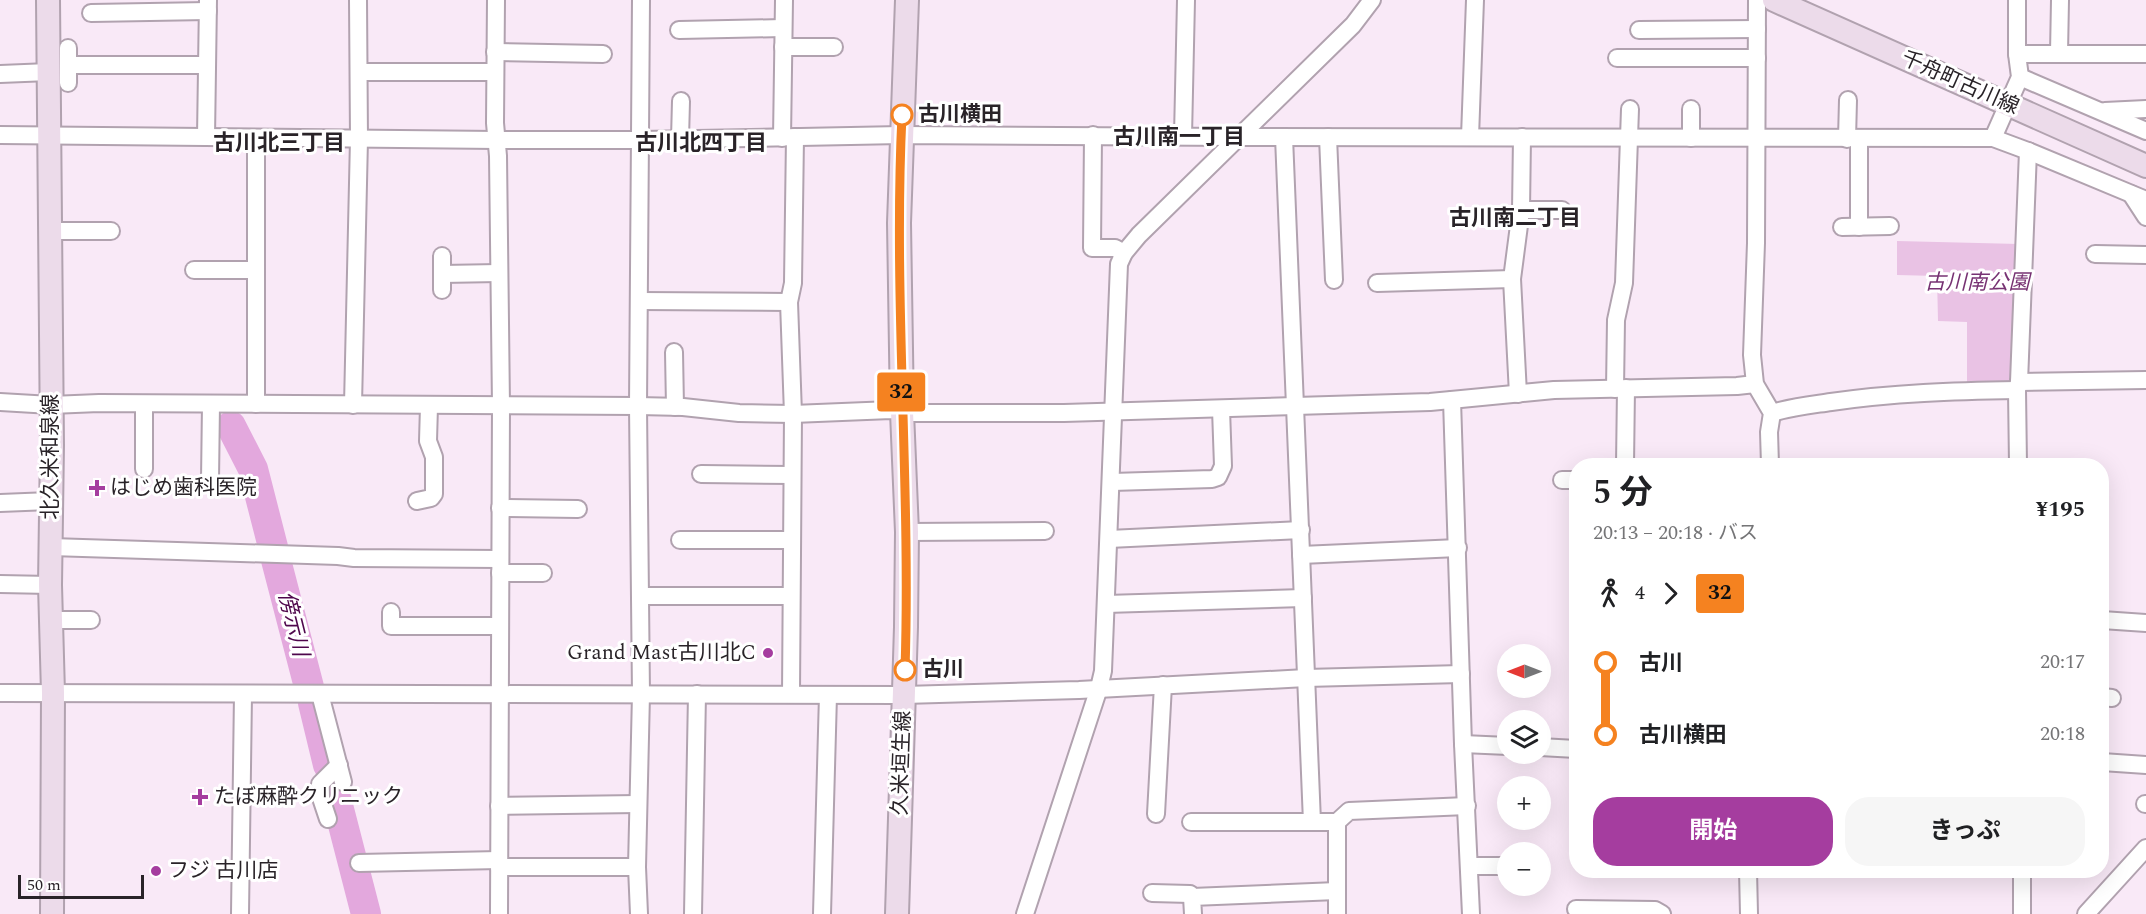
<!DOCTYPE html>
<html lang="ja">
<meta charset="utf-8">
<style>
:root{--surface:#fff;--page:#f6f6f6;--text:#202124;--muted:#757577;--accent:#a53d9f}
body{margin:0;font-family:Spectral,"Noto Sans JP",serif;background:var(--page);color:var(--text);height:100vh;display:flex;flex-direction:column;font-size:22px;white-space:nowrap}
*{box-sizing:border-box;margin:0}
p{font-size:20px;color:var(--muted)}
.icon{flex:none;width:33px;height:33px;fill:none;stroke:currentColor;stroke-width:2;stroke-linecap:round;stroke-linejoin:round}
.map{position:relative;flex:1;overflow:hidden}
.panel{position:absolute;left:1569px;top:458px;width:540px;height:420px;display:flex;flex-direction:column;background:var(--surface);border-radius:24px;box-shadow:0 6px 24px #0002}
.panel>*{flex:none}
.badge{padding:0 12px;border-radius:4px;font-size:21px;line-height:39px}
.needle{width:39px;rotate:270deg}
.tools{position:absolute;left:1497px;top:644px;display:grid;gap:12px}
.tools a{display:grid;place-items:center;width:54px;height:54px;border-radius:50%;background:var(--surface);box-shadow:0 6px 24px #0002;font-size:30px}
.scale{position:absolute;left:18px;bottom:15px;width:126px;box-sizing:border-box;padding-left:6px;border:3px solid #292328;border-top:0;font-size:16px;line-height:21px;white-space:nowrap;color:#292328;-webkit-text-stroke:4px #fff;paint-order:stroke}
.map>.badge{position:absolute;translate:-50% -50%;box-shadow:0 0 0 3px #fff}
.legs{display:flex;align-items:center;gap:9px;height:66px;padding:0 24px;font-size:20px}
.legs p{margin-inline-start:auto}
.headline{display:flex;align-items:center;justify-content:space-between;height:102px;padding:0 24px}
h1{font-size:33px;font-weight:700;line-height:45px}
.cta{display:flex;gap:12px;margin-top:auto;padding:12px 24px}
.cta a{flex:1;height:69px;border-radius:24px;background:var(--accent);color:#fff;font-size:24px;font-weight:700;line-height:69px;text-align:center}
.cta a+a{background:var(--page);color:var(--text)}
ul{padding:0 24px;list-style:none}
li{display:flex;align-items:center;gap:21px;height:72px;font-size:22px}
li i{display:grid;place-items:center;width:9px;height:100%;margin:0 8px;background:currentColor}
li i::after{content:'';width:15px;height:15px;margin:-8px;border:4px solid;border-radius:50%;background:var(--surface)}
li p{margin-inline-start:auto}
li:first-child i{background:linear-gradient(#0000 50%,currentColor 0)}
li:last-child i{background:linear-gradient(currentColor 50%,#0000 0)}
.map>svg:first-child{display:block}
.green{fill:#e9c2e4}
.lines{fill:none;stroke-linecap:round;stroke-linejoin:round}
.river{stroke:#e3a8dd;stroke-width:30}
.street-casing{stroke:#b1a2af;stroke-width:20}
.secondary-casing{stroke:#b1a2af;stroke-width:26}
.street{stroke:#fff;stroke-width:16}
.secondary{stroke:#ecdbea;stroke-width:22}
.line-1-casing{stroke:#fff;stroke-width:14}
.line-1{stroke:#f58220;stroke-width:9}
.stop-1-dot{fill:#fff;stroke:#f58220;stroke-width:3}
.poi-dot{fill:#a53d9f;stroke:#fff;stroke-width:2}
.labels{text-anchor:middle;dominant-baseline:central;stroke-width:6;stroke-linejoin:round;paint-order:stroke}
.street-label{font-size:21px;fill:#292328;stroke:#fff}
.stop-label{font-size:21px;font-weight:bold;fill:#292328;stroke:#fff;text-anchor:start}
.park-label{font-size:21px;font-style:italic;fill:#773273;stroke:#fff}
.poi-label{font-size:21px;fill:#292328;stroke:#fff;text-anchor:start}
.neighbourhood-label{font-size:22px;font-weight:bold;fill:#292328;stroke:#fff}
.water-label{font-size:22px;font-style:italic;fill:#4f074c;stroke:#fff}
</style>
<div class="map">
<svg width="2146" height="914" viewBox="0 0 2146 914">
<rect width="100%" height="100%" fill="#f9e9f7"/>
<path class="green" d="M1897 241 2019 244 2012 384 1967 385V322L1938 321 1937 276 1897 275Z"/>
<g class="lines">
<g class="river">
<path d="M231 426 253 469 273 547"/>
<path d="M276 560 309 687"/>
<path d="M313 703 328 765"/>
<path d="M332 782 366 914"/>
</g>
<g class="street-casing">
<g id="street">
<path d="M496 0 495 123 498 156 501 406 499 914"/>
<path d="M1757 0 1756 243 1752 355 1755 384 1772 413 1769 432 1770 465"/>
<path d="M2017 0V54L2020 77 1993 138 2028 151 2019 382 2017 390 2018 465"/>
<path d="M91 13 208 11"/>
<path d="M679 30 783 28"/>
<path d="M1639 30 1757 29"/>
<path d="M783 47H834"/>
<path d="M495 52 603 54"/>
<path d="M2059 53 2060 0"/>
<path d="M2017 54H2146"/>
<path d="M1617 58H1757"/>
<path d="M68 65H207"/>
<path d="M359 72H495"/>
<path d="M0 74 49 72"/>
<path d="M2020 77 2146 131"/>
<path d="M68 83V48"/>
<path d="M1691 109V138"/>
<path d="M2105 111 2146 109"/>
<path d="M0 135 497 140H641L901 135 1237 137 1993 138"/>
<path d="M1093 135 1092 248H1115L1124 253"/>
<path d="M1183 136 1186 0"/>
<path d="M206 137 208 0"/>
<path d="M1284 137 1312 822"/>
<path d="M1328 137 1334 280"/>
<path d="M1470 137 1475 0"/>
<path d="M256 138V404"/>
<path d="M782 138 784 0"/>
<path d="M680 139 681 101"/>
<path d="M1847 139 1848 100"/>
<path d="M2028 151 2146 200"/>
<path d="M2131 194 2146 217"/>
<path d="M1521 210H1562"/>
<path d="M1842 227 1890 226"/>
<path d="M1859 227V139"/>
<path d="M50 231H111"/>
<path d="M2095 254 2146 255"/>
<path d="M442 256V290"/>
<path d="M194 270H256"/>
<path d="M442 274 499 273"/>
<path d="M1377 283 1512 279"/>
<path d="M639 301 789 302"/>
<path d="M674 352 675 407"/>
<path d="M2019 382 2146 380"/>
<path d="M1615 389 1616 320 1624 283 1630 109"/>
<path d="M1518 394 1512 279 1521 210 1522 137"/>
<path d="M1452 400 1463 744 1471 914"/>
<path d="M0 402 51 405 99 403 638 406 683 407 739 413 793 414 891 410 913 413H1064L1430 402 1554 390 1737 386 1755 384"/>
<path d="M353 405 359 139 358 0"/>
<path d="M1772 413C1791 407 1811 405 1831 402 1893 393 1954 391 2017 390"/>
<path d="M1625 465 1626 388"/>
<path d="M144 469V404"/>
<path d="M701 474 792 475"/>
<path d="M210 480 211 404"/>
<path d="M1562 480H1576"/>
<path d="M1112 482 1212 479 1218 477 1223 466 1221 409"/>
<path d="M417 501 431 498 434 494V457L428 441 429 406"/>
<path d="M0 503 50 501"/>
<path d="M500 508 578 509"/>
<path d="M907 532 1045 531"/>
<path d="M1109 539 1301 530"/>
<path d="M680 540H792"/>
<path d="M51 547 338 556 354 558 500 559"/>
<path d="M1301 555 1458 548"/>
<path d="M500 573H543"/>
<path d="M0 584 50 585"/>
<path d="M640 596H791"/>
<path d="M1106 604 1303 598"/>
<path d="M391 612V626H500"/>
<path d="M52 620H91"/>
<path d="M2102 620 2146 623"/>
<path d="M0 693 904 695 1079 690 1306 678 1461 674"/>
<path d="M320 694 343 782"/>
<path d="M791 694 793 414 789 302 793 283 795 137"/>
<path d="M2102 697 2112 698"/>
<path d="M1463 744 1508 746"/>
<path d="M1540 747 1576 749"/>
<path d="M2102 762 2146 765"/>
<path d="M2145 804H2146"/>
<path d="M499 806 638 804"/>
<path d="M1156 814 1163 685"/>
<path d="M328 819 321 798 320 784 339 765"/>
<path d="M1191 822H1337V914"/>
<path d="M1337 822 1349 811 1467 806"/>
<path d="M359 863 499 860"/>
<path d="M1469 866H1508"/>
<path d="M499 867H637"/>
<path d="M1748 870 1749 914"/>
<path d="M1152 893 1190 894 1192 897"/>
<path d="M1576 909 1655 910 1662 914"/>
<path d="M240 914 243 694"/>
<path d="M639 914 637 867 641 694 638 406 641 0"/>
<path d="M693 914 697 694"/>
<path d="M822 914 828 695"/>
<path d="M1025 914 1099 688 1103 671 1119 264 1124 253 1139 235 1353 25 1372 0"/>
<path d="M1193 914 1192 897 1337 891"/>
<path d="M2022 914V870"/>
<path d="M2086 914 2146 848"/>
</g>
</g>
<g class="secondary-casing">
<g id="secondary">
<path d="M48 0 52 445 50 585 53 693 52 914"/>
<path d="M1774 0 2146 166"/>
<path d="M897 914 906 627 907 532 902 412 899 223 907 0"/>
</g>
</g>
<use href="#street" class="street"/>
<use href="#secondary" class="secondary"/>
</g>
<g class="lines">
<g class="line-1-casing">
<path id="line-1" d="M902 115C893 300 911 485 905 670"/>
</g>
<use href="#line-1" class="line-1"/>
</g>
<g class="stop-1-dot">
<circle cx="902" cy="115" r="10"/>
<circle cx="905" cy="670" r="10"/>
</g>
<g class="poi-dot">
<path d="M94 479h6v6h6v6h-6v6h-6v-6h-6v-6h6z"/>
<circle cx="768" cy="653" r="6"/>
<path d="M197 788h6v6h6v6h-6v6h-6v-6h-6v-6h6z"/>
<circle cx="156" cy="871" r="6"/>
</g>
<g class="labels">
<g class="street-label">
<text transform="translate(1960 83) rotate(24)">千舟町古川線</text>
<text transform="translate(51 457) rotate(-90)">北久米和泉線</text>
<text transform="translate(902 763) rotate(-88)">久米垣生線</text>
</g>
<g class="stop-label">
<text x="918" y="115">古川横田</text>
<text x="922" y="670">古川</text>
</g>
<g class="park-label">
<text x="1977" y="283">古川南公園</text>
</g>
<g class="poi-label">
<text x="110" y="488">はじめ歯科医院</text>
<text x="756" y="653" text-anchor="end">Grand Mast古川北C</text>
<text x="214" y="797">たぼ麻酔クリニック</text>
<text x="168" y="871">フジ 古川店</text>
</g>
<g class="neighbourhood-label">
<text x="1179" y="137">古川南一丁目</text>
<text x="279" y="143">古川北三丁目</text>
<text x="701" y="143">古川北四丁目</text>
<text x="1515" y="218">古川南二丁目</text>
</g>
<g class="water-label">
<text transform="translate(293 624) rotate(76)">傍示川</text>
</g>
</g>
</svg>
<div class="tools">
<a><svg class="needle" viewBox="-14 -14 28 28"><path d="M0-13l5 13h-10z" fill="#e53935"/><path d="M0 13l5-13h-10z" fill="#757577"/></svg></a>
<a><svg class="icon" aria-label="layers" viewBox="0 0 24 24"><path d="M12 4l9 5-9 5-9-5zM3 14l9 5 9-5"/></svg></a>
<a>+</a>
<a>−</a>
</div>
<div class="scale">50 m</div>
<b class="badge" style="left:901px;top:392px;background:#f58220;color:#111">32</b>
<section class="panel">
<div class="headline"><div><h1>5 分</h1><p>20:13 – 20:18 · バス</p></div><b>¥195</b></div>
<div class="legs"><svg class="icon" aria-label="walk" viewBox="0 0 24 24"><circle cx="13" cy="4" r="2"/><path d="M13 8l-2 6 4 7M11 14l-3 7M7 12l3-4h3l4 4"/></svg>4<svg class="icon" aria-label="forward" viewBox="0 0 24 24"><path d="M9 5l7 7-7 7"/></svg><b class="badge" style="background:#f58220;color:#111">32</b></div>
<ul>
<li><i style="color:#f58220"></i><b>古川</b><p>20:17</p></li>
<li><i style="color:#f58220"></i><b>古川横田</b><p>20:18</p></li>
</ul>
<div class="cta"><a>開始</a><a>きっぷ</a></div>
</section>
</div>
